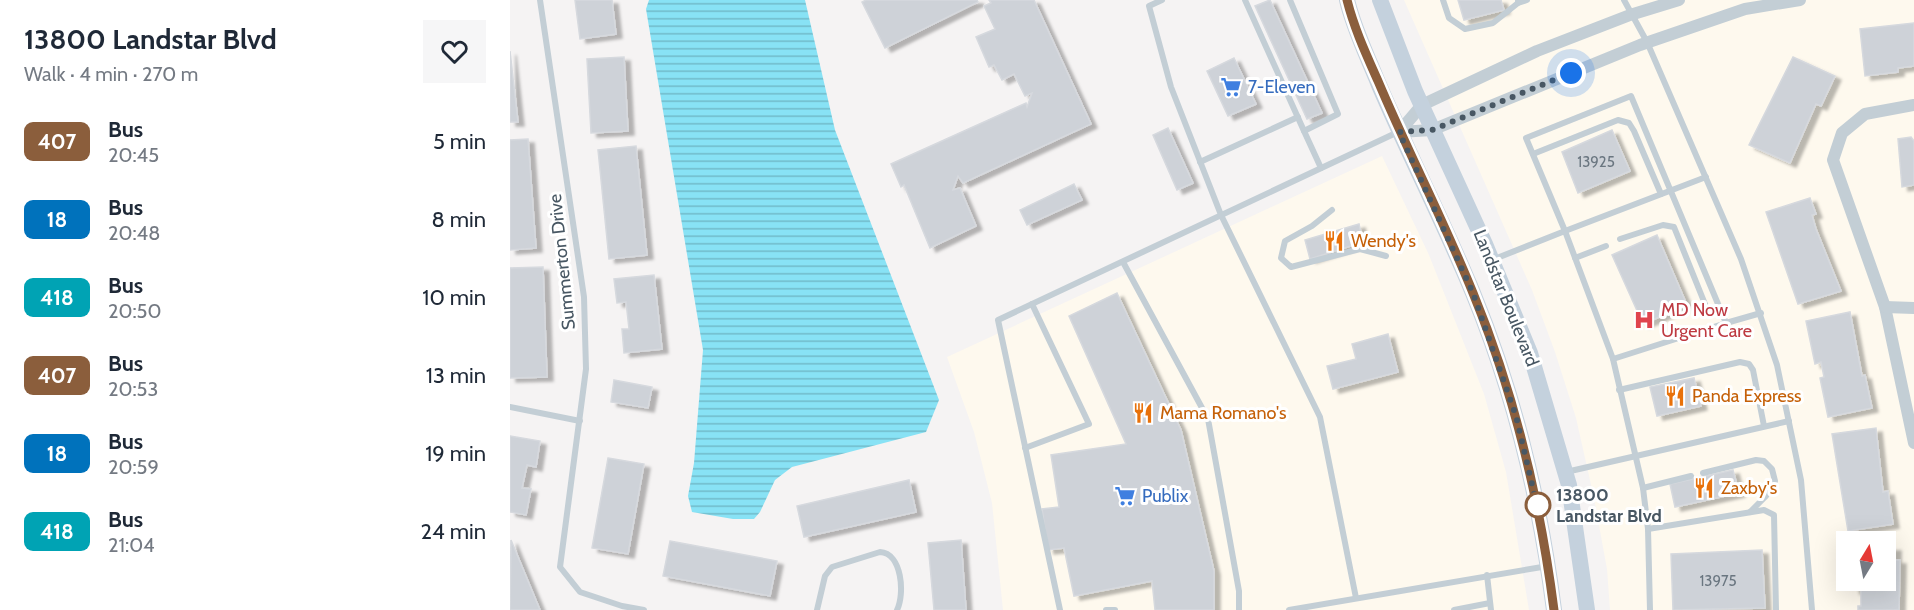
<!DOCTYPE html>
<meta charset="utf-8">
<style>
:root{--surface:#fff;--page:#f6f6f7;--text:#1f2937;--muted:#747a83}
body{margin:0;font-family:Cabin,sans-serif;background:var(--page);color:var(--text);height:100vh;display:flex;flex-direction:column;font-size:22px;white-space:nowrap}
*{box-sizing:border-box;margin:0}
p{font-size:20px;color:var(--muted)}
.icon{flex:none;width:33px;height:33px;fill:none;stroke:currentColor;stroke-width:2;stroke-linecap:round;stroke-linejoin:round}
.map{position:relative;flex:1;overflow:hidden}
.drawer{display:flex;flex-direction:column;background:var(--surface);width:510px}
.drawer>*{flex:none}
.badge{padding:0 12px;border-radius:9px;font-size:21px;line-height:39px}
.needle{width:39px;rotate:10deg}
.buttons{position:absolute;left:1326px;top:531px;display:grid;gap:12px}
.buttons a{display:grid;place-items:center;width:60px;height:60px;border-radius:0px;background:var(--surface);box-shadow:0 6px 24px #0002;font-size:30px}
.you{position:absolute;width:30px;height:30px;margin:-15px;border:4px solid #fff;border-radius:50%;background:#1a73e8;box-shadow:0 0 0 9px #1a73e833}
.map>.badge{position:absolute;translate:-50% -50%;box-shadow:0 0 0 3px #fff}
.round{display:grid;place-items:center;flex:none;width:63px;height:63px;border-radius:0px;background:var(--page)}
.head{display:flex;align-items:center;justify-content:space-between;height:102px;padding:0 24px}
h1{font-size:28px;font-weight:700;line-height:45px}
ul{padding:0;list-style:none}
li{display:flex;align-items:center;gap:18px;height:78px;padding:0 24px}
li div{flex:1}
li b{display:block;font-size:22px}
li em{font-style:normal}
li .badge{min-width:66px;font-weight:700;text-align:center}
main{display:flex;flex:1;min-height:0}
.map>svg:first-child{display:block}
.commercial{fill:#fef9ee;fill-rule:evenodd}
.water{fill:url(#water-rules)}
.building{fill:#ced2d8;stroke:#d6d9de;stroke-width:1.5;filter:url(#shadow)}
.lines{fill:none;stroke-linecap:round;stroke-linejoin:round}
.lane{stroke:#c3ced5;stroke-width:6}
.street{stroke:#c3ced5;stroke-width:12}
.secondary{stroke:#c4d1dd;stroke-width:16}
.line-casing{stroke:#fff;stroke-width:14}
.line{stroke:#8b5e3c;stroke-width:9}
.walk{stroke:#485763;stroke-width:6;stroke-dasharray:0 10.8}
.stop-dot{fill:#fff;stroke:#8b5e3c;stroke-width:3}
.labels{text-anchor:middle;dominant-baseline:central;stroke-width:6;stroke-linejoin:round;paint-order:stroke}
.number-label{font-size:15px;fill:#6a7680}
.shop-label{font-size:18px;fill:#366cbe;stroke:#fff;text-anchor:start}
.food-label{font-size:18px;fill:#c56008;stroke:#fff;text-anchor:start}
.street-label{font-size:18px;fill:#485763;stroke:#fff}
.health-label{font-size:18px;fill:#be3a42;stroke:#fff;text-anchor:start}
.stop-label{font-size:18px;font-weight:bold;fill:#485763;stroke:#fff;text-anchor:start}
</style>
<main>
<section class="drawer">
<div class="head"><div><h1>13800 Landstar Blvd</h1><p>Walk · 4 min · 270 m</p></div><a class="round"><svg class="icon" aria-label="heart" viewBox="0 0 24 24"><path d="M12 20l-8-8c-3-5 5-10 8-4 3-6 11-1 8 4z"/></svg></a></div>
<ul>
<li><span class="badge" style="background:#8b5e3c;color:#fff">407</span><div><b>Bus</b><p>20:45</p></div><em>5 min</em></li>
<li><span class="badge" style="background:#0072bc;color:#fff">18</span><div><b>Bus</b><p>20:48</p></div><em>8 min</em></li>
<li><span class="badge" style="background:#00a3b4;color:#fff">418</span><div><b>Bus</b><p>20:50</p></div><em>10 min</em></li>
<li><span class="badge" style="background:#8b5e3c;color:#fff">407</span><div><b>Bus</b><p>20:53</p></div><em>13 min</em></li>
<li><span class="badge" style="background:#0072bc;color:#fff">18</span><div><b>Bus</b><p>20:59</p></div><em>19 min</em></li>
<li><span class="badge" style="background:#00a3b4;color:#fff">418</span><div><b>Bus</b><p>21:04</p></div><em>24 min</em></li>
</ul>
</section>
<div class="map">
<svg width="1404" height="610" viewBox="0 0 1404 610">
<defs>
<pattern id="water-rules" width="6" height="5" patternUnits="userSpaceOnUse" patternTransform="scale(1.5)"><rect width="6" height="5" fill="#88e2f5"/><path d="M0 2.5h6" fill="none" stroke="#71baca"/></pattern>
<filter id="shadow"><feDropShadow dx="6" dy="4" stdDeviation="1.5" flood-color="#0004"/></filter>
</defs>
<rect width="100%" height="100%" fill="#f5f3f3"/>
<g class="commercial">
<path d="M894 0H1404V610H1100L1097 569 1084 498 1066 418 1045 352 1022 290ZM1336 542H1376V580H1336Z"/>
<path d="M872 156 919 255 974 394 996 472 1019 610H493L482 503 464 432 437 357Z"/>
</g>
<path class="water" d="M139 0H295L325 130 429 400 416 432 282 467 265 480 250 512 244 519H223L182 512 178 496 184 463 193 350 136 9Z"/>
<g class="building">
<path d="M65 0H102L106 34 70 39Z"/>
<path d="M356 0H467L468 2 375 48 352 2Z"/>
<path d="M479 0H524L581 124 453 183 448 176 443 190 450 188 466 226 420 248 394 185 391 187 381 164 516 103 517 107 522 93 515 96 504 74 492 80 484 65 479 67 466 37 485 29 474 6 481 3Z"/>
<path d="M760 0 812 113 797 119 745 6Z"/>
<path d="M948 0H991L994 10 954 20Z"/>
<path d="M1404 23V66L1388 68V72L1355 76 1350 29Z"/>
<path d="M0 51 8 122H0Z"/>
<path d="M114 57 118 131 81 133 77 59Z"/>
<path d="M1283 57 1325 76 1311 106 1306 104 1280 163 1239 145Z"/>
<path d="M724 58 746 104 718 116 697 71Z"/>
<path d="M658 128 683 183 667 190 643 135Z"/>
<path d="M1102 130 1120 171 1068 193 1052 152Z"/>
<path d="M1401 137 1404 141V185L1392 187 1388 139Z"/>
<path d="M18 139 26 248 0 250V140Z"/>
<path d="M126 146 137 255 99 259 88 150Z"/>
<path d="M564 184 572 200 517 225 510 210Z"/>
<path d="M1300 198 1306 214 1302 215 1306 229 1331 291 1288 304 1256 212Z"/>
<path d="M849 224 853 242 800 259 795 240Z"/>
<path d="M1147 235 1177 305 1133 324 1102 255Z"/>
<path d="M33 267 37 377 0 378V268Z"/>
<path d="M144 275 152 349 114 353 112 329H119L116 302 107 303 104 279Z"/>
<path d="M607 293 671 430 704 571V610H645L642 581 564 596 554 548 538 550 532 509 549 507 541 455 616 444 559 316Z"/>
<path d="M1340 312 1352 376 1355 375 1362 408 1318 417 1310 378 1314 377 1311 362 1305 364 1296 321Z"/>
<path d="M878 334 888 372 823 389 817 366 846 359 842 344Z"/>
<path d="M1184 378 1191 406 1147 416 1140 387Z"/>
<path d="M104 380 142 387 138 408 101 402Z"/>
<path d="M1366 428 1373 492 1378 491 1383 524 1338 531 1322 434Z"/>
<path d="M0 436 30 441 26 467 17 465 12 488 21 489 16 515 0 512Z"/>
<path d="M98 458 134 464 118 554 82 548Z"/>
<path d="M1223 470 1229 493 1165 507 1160 484Z"/>
<path d="M399 480 406 512 294 537 287 506Z"/>
<path d="M1 540 30 610H0Z"/>
<path d="M451 540 456 610H424L418 543Z"/>
<path d="M160 541 267 561 260 596 153 576Z"/>
<path d="M1376 547H1385V560H1390L1389 610H1348V606H1351V590H1344L1343 580H1376Z"/>
<path d="M1252 550 1255 608 1163 610 1161 554Z"/>
</g>
<g class="lines">
<g class="lane">
<path d="M30 0 74 297 76 369 50 567 70 592 112 606 134 610"/>
<path d="M652 0 639 6 661 87 711 215 810 417 846 598"/>
<path d="M735 0 794 131"/>
<path d="M780 0 828 114 794 131 811 168"/>
<path d="M933 0 939 18 955 29 983 23 1008 3"/>
<path d="M1114 0 1137 42 1231 259 1267 365 1291 480 1302 610"/>
<path d="M1008 1V3L1017 0"/>
<path d="M1023 154 1108 120 1119 123 1124 131 1151 194"/>
<path d="M690 162 788 117"/>
<path d="M822 210 802 226 775 241 771 258 781 267 850 249 876 256"/>
<path d="M1110 239 1153 225 1164 227 1197 309H1210"/>
<path d="M1065 258 1096 246"/>
<path d="M982 260 1055 231 1016 138 1121 96 1216 323 1103 359 1055 231 1196 177"/>
<path d="M613 262 698 419 729 591V610"/>
<path d="M1216 323 1251 313"/>
<path d="M1103 359 1133 488 1138 529 1140 610"/>
<path d="M1109 390 1230 362 1239 364 1243 370 1254 426"/>
<path d="M0 407 70 421"/>
<path d="M515 448 579 424 522 304"/>
<path d="M1056 472 1279 421"/>
<path d="M1193 473 1246 460 1254 461 1262 469 1265 481 1256 496 1240 512"/>
<path d="M1133 488 1181 476"/>
<path d="M1138 529 1254 510 1264 515 1266 610"/>
<path d="M977 575 981 610"/>
<path d="M307 610 315 576 322 567 370 552C392 553 395 594 387 610"/>
<path d="M550 610 488 320 888 132"/>
<path d="M596 610H605"/>
<path d="M779 610 1038 566"/>
<path d="M944 610 980 603"/>
</g>
<g class="street">
<path d="M1404 105 1355 114 1332 133 1323 160 1375 307 1404 443"/>
<path d="M889 132 922 130 1130 45 1235 9 1290 0"/>
<path d="M889 132 912 105 1027 51 1120 15 1169 0"/>
<path d="M1375 307 1404 308"/>
</g>
<g class="secondary">
<path d="M837 0C844 30 858 57 869 85 899 155 934 223 963 293 1005 395 1030 501 1044 610"/>
<path d="M870 0 905 91 975 244 1020 353 1059 485 1077 610"/>
</g>
</g>
<g class="lines">
<g class="line-casing">
<path id="line" d="M837 0C844 28 856 54 868 81 898 152 934 221 963 293 1005 395 1030 501 1044 610"/>
</g>
<use href="#line" class="line"/>
<path class="walk" d="M1028 505V510L1006 416 963 293 889 132 922 130 1061 73"/>
</g>
<defs>
<g id="supermarket-bare" transform="scale(1.62)"><path d="M-6-5.5h2.5l.6 2H6L4.5 2H-2.5L-4.4-4H-6ZM-1.5 3.2a1.3 1.3 0 1 0 .1 0ZM3 3.2a1.3 1.3 0 1 0 .1 0Z" fill="#3f7fe0" stroke="#fff" stroke-width="2.5" paint-order="stroke"/></g>
<g id="restaurant-bare" transform="scale(1.62)"><path d="M-5-6h1v4h1v-4h1v4h1v-4h1v5L-1.5 .5V6h-2V.5L-5-1ZM5-6V6H3V1.5H1.5Q1.5-4 5-6Z" fill="#e8710a" stroke="#fff" stroke-width="2.5" paint-order="stroke"/></g>
<g id="hospital-bare" transform="scale(1.62)"><path d="M-5-5h3v3.5h4V-5h3V5h-3V1.5h-4V5h-3Z" fill="#e0444e" stroke="#fff" stroke-width="2.5" paint-order="stroke"/></g>
</defs>
<g fill-rule="evenodd">
<use href="#supermarket-bare" x="721" y="87"/>
<use href="#restaurant-bare" x="824" y="241"/>
<use href="#hospital-bare" x="1134" y="320"/>
<use href="#restaurant-bare" x="1165" y="396"/>
<use href="#restaurant-bare" x="633" y="413"/>
<use href="#restaurant-bare" x="1194" y="488"/>
<use href="#supermarket-bare" x="615" y="496"/>
</g>
<circle class="stop-dot" cx="1028" cy="505" r="12"/>
<g class="labels">
<g class="number-label">
<text x="1086" y="162">13925</text>
<text x="1208" y="581">13975</text>
</g>
<g class="shop-label">
<text x="738" y="87">7-Eleven</text>
<text x="632" y="496">Publix</text>
</g>
<g class="food-label">
<text x="841" y="241">Wendy's</text>
<text x="1182" y="396">Panda Express</text>
<text x="650" y="413">Mama Romano's</text>
<text x="1211" y="488">Zaxby's</text>
</g>
<g class="street-label">
<text transform="translate(52 262) rotate(-96)">Summerton Drive</text>
<text transform="translate(996 298) rotate(68)">Landstar Boulevard</text>
</g>
<g class="health-label">
<text x="1151" y="310">MD Now<tspan x="1151" dy="21">Urgent Care</tspan></text>
</g>
<g class="stop-label">
<text x="1046" y="495">13800<tspan x="1046" dy="21">Landstar Blvd</tspan></text>
</g>
</g>
</svg>
<div class="buttons">
<a><svg class="needle" viewBox="-14 -14 28 28"><path d="M0-13l5 13h-10z" fill="#e53935"/><path d="M0 13l5-13h-10z" fill="#747a83"/></svg></a>
</div>
<div class="you" style="left:1061px;top:73px"></div>
</div>
</main>
